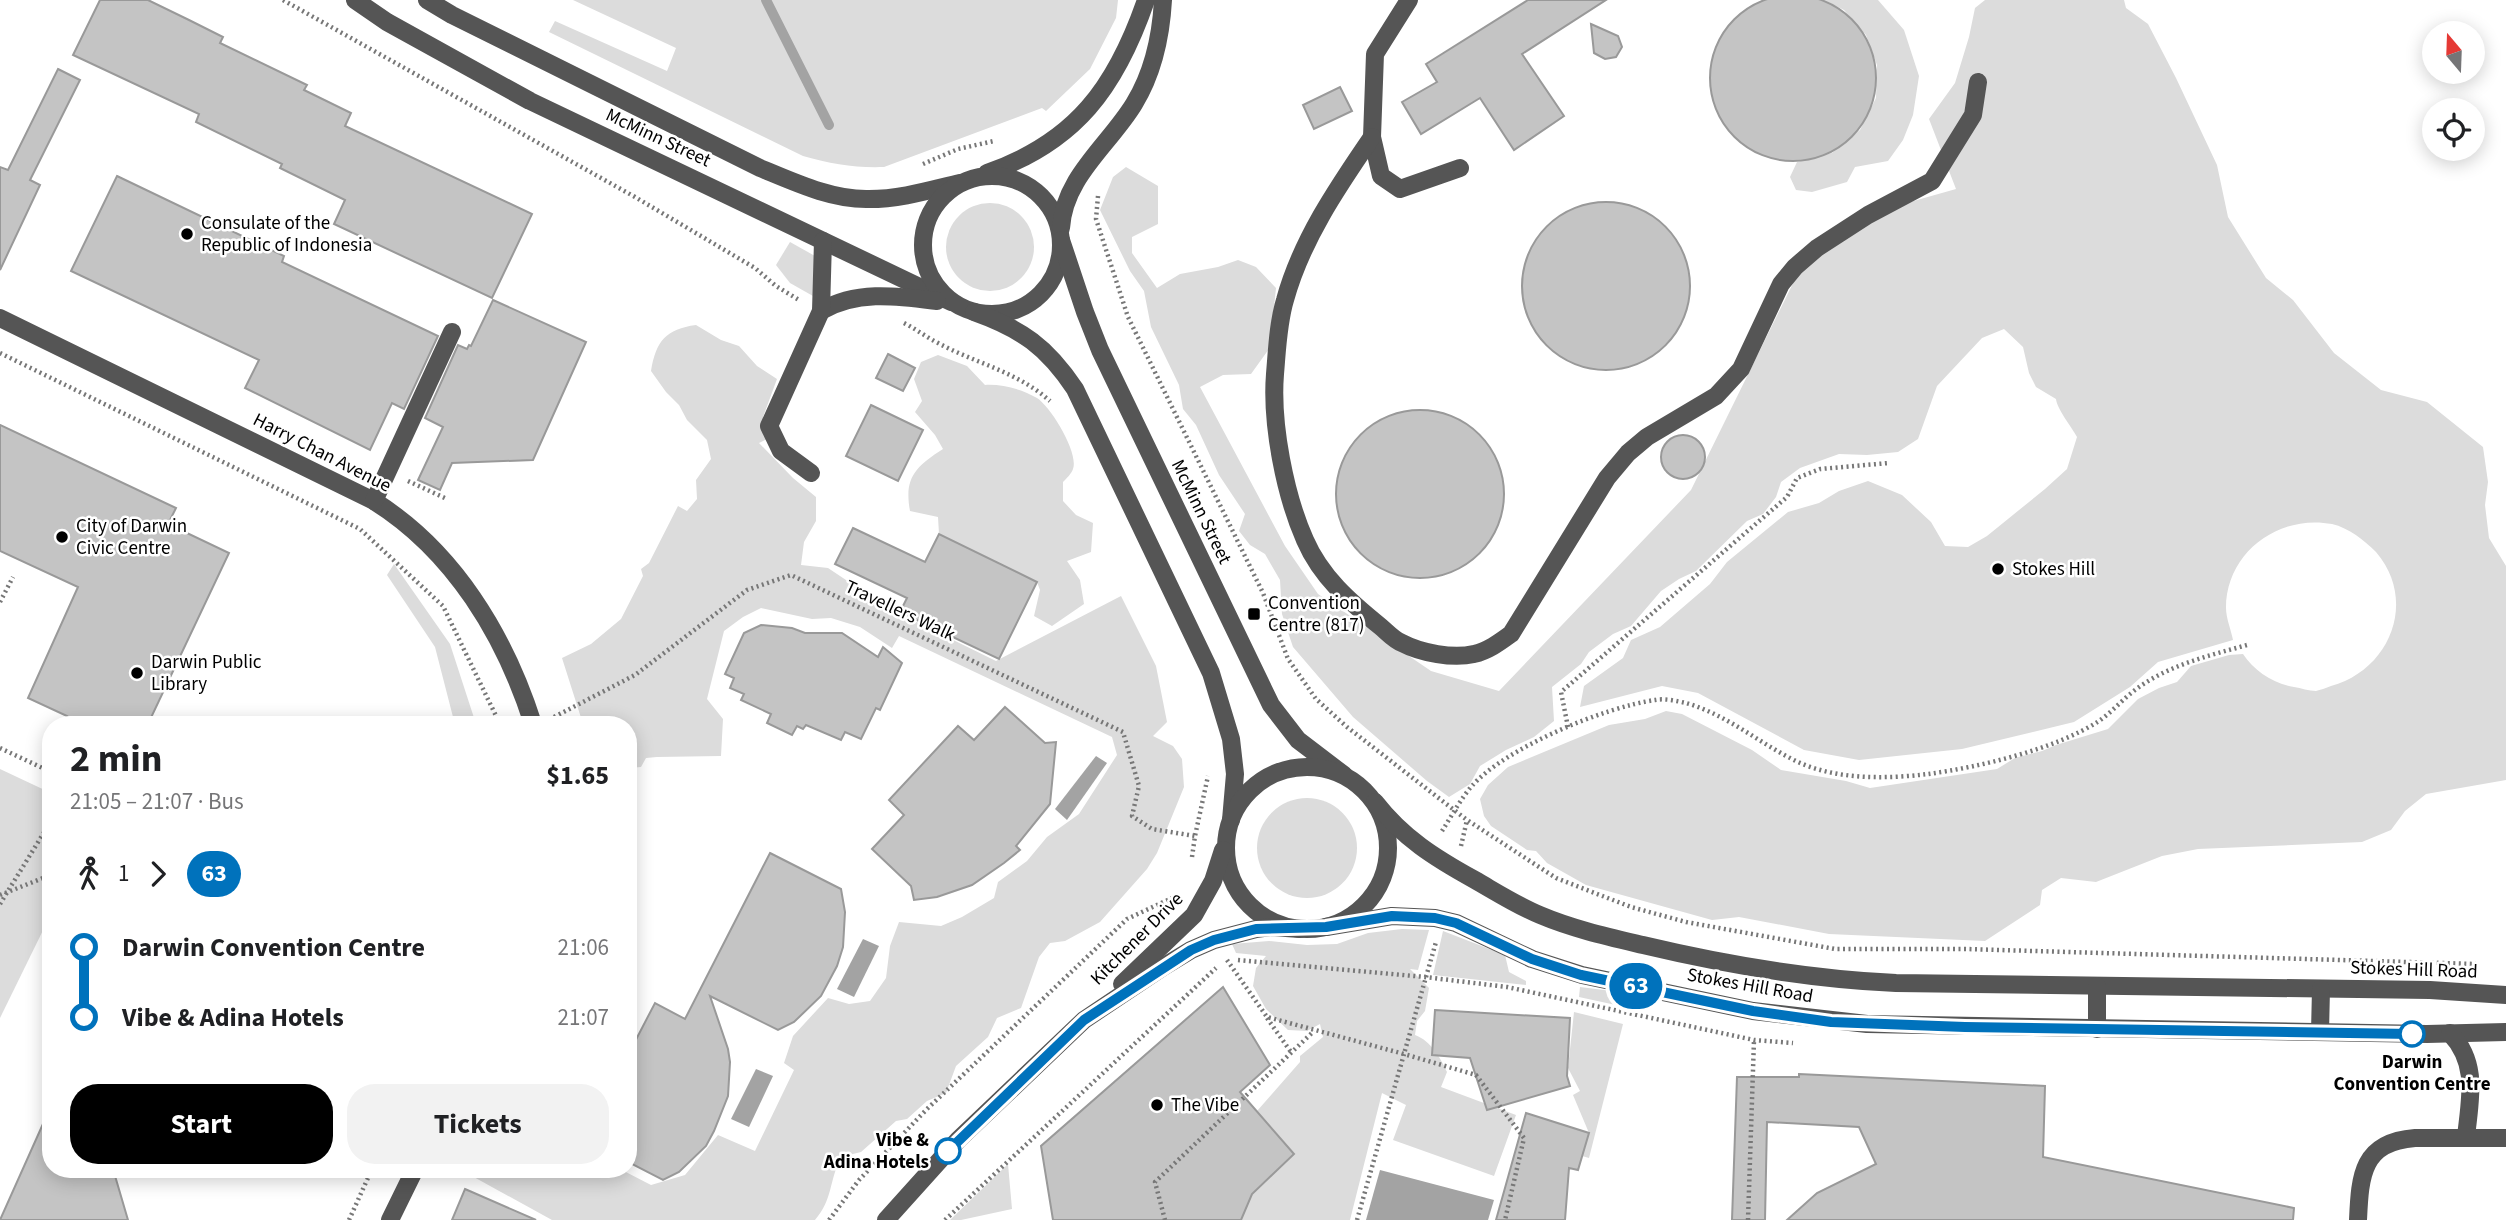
<!DOCTYPE html>
<meta charset="utf-8">
<style>
:root{--surface:#fff;--page:#f2f2f2;--text:#202124;--muted:#757577;--accent:#000}
body{margin:0;font-family:"Source Sans 3",sans-serif;background:var(--page);color:var(--text);height:100vh;display:flex;flex-direction:column;font-size:26px;white-space:nowrap}
*{box-sizing:border-box;margin:0}
p{font-size:23px;color:var(--muted)}
.icon{flex:none;width:38px;height:38px;fill:none;stroke:currentColor;stroke-width:2;stroke-linecap:round;stroke-linejoin:round}
.map{position:relative;flex:1;overflow:hidden}
.drawer{position:absolute;left:42px;top:716px;width:595px;height:462px;display:flex;flex-direction:column;background:var(--surface);border-radius:28px;box-shadow:0 4px 18px #0003}
.drawer>*{flex:none}
.badge{padding:0 14px;border-radius:23px;font-size:24px;line-height:46px}
.needle{width:46px;rotate:341deg}
.buttons{position:absolute;left:2422px;top:21px;display:grid;gap:14px}
.buttons a{display:grid;place-items:center;width:63px;height:63px;border-radius:50%;background:var(--surface);box-shadow:0 4px 18px #0003;font-size:35px}
.map>.badge{position:absolute;translate:-50% -50%;box-shadow:0 0 0 4px #fff}
.legs{display:flex;align-items:center;gap:10px;height:77px;padding:0 28px;font-size:23px}
.legs p{margin-inline-start:auto}
.headline{display:flex;align-items:center;justify-content:space-between;height:119px;padding:0 28px}
h1{font-size:38px;font-weight:700;line-height:52px}
.primary-button{display:flex;gap:14px;margin-top:auto;padding:14px 28px}
.primary-button a{flex:1;height:80px;border-radius:28px;background:var(--accent);color:#fff;font-size:28px;font-weight:700;line-height:80px;text-align:center}
.primary-button a+a{background:var(--page);color:var(--text)}
ul{padding:0 28px;list-style:none}
li{display:flex;align-items:center;gap:24px;height:70px;font-size:26px}
li i{display:grid;place-items:center;width:10px;height:100%;margin:0 9px;background:currentColor}
li i::after{content:'';width:18px;height:18px;margin:-9px;border:5px solid;border-radius:50%;background:var(--surface)}
li p{margin-inline-start:auto}
li:first-child i{background:linear-gradient(#0000 50%,currentColor 0)}
li:last-child i{background:linear-gradient(currentColor 50%,#0000 0)}
.map>svg:first-child{display:block}
.green{fill:#dcdcdc}
.water{fill:#a3a3a3}
.lines{fill:none;stroke-linecap:round;stroke-linejoin:round}
.stream{stroke:#a3a3a3;stroke-width:10}
.building{fill:#c4c4c4;stroke:#999;stroke-width:2}
.path{stroke:#777;stroke-width:4.5;stroke-dasharray:2 3.5;stroke-linecap:butt}
.minor{stroke:#555;stroke-width:18}
.line-1-casing{stroke:#fff;stroke-width:16}
.line-1{stroke:#0072bc;stroke-width:10}
.poi-dot{fill:#000;stroke:#fff;stroke-width:2.5}
.stop-1-dot{fill:#fff;stroke:#0072bc;stroke-width:3.5}
.labels{text-anchor:middle;dominant-baseline:central;stroke-width:5;stroke-linejoin:round;paint-order:stroke}
.street-label{font-size:19px;fill:#000;stroke:#fff}
.poi-label{font-size:19px;fill:#000;stroke:#fff;text-anchor:start}
.stop-label{font-size:19px;font-weight:bold;fill:#000;stroke:#fff}
</style>
<div class="map">
<svg width="2506" height="1220" viewBox="0 0 2506 1220">
<rect width="100%" height="100%" fill="#fff"/>
<g class="green">
<path d="M573 0H1118L1116 18 1090 69 1046 111 1042 108 884 167C855 168 831 164 803 156L549 32 555 21 667 71 676 48Z"/>
<path d="M1824 0H1878L1904 30 1919 76 1913 115 1903 140 1888 161 1855 167 1847 182 1812 192 1796 190 1790 177 1797 162 1832 153 1860 130 1876 98 1877 65 1866 35 1844 10Z"/>
<path d="M1985 0H2124L2126 8 2148 24 2176 78 2217 165 2228 217 2266 278 2293 300 2334 353 2381 390 2427 402 2483 447 2488 482 2485 505 2489 538 2506 566V780L2426 794 2405 811 2391 830 2362 842 2198 849 2162 856 2096 882 2061 878 2042 890 2040 905 1985 941 1829 934 1739 917 1712 920 1586 885 1547 863 1536 851 1527 850 1491 826 1484 816 1480 799 1488 785 1508 767 1609 725 1645 719 1666 711 1682 714 1752 750 1781 770 1846 781 1870 788 1997 769 2015 758 2042 751 2056 745 2108 729 2138 699 2159 688 2177 682 2191 666 2229 655 2243 654C2254 671 2274 684 2294 687 2301 688 2309 691 2316 691 2320 690 2326 688 2331 686 2390 670 2418 601 2376 552 2364 540 2349 528 2332 524 2278 514 2226 553 2226 608 2226 618 2231 630 2233 640L2158 662 2130 687 2074 722 1962 749 1859 760 1804 750 1698 693 1662 686 1580 707 1584 686 1623 658 1631 640 1660 627 1710 584 1727 562 1788 512 1819 503 1839 491 1868 481 1902 495 1931 522 1945 546 1968 547 1987 536 2045 489 2067 469 2077 437C2071 426 2057 409 2056 399L2036 387 2029 373 2023 347 2004 329 1982 338 1937 386 1918 439 1898 452 1867 455 1839 454 1800 468 1781 482 1776 497 1763 514 1747 521 1696 571 1679 579 1661 591 1631 626 1613 634 1589 652 1581 664 1552 687 1554 721 1534 737 1506 750 1480 766 1470 784 1449 797 1427 781 1353 717 1293 647 1282 614 1280 580 1265 554 1250 545 1239 531 1245 514 1219 475 1196 425 1183 409 1179 385 1151 327 1144 291 1130 271 1100 210 1113 177 1126 167 1158 186V224L1132 237V253L1157 288 1180 274 1218 267 1238 260 1256 267 1276 288 1272 326 1274 342 1251 374 1223 375 1200 387 1285 546 1318 594 1431 671 1499 691 1691 490 1801 267 1845 233 1910 202 1956 189 1929 119 1955 83 1969 37 1975 8Z"/>
<circle cx="990" cy="247" r="44"/>
<path d="M790 242 815 256 813 296 790 283 776 265Z"/>
<path d="M696 325 721 340 739 346 757 366 777 379 763 417 769 438 759 443 793 478 816 497V521L804 542 801 565 828 568 873 598 878 603 996 661 1121 596 1156 666 1167 722 1153 736 1173 746 1182 759 1184 787 1157 853 1147 869 1100 922 1065 941 1050 943 1039 957 1021 1008 997 1018 988 1037 956 1066 946 1093 927 1101 907 1119 896 1121 861 1152 841 1157C829 1181 833 1199 815 1220H552L472 1176 475 1169H620L651 1185 685 1175 718 1135 755 1151 794 1070 784 1063 793 1036 828 998 849 1004 870 1001 886 978 890 946 899 922 941 926 962 917 994 898 998 882 1027 861 1047 837 1079 814 1117 755 1112 737 899 636 892 648 860 627 831 618 812 619 761 608 743 617 724 631 707 699 723 719 721 756 657 757 646 758 641 767 628 768V724H583L562 658 591 644 621 619 643 576 641 569 649 563 678 506 687 511 697 499 696 480 711 459 707 440 687 420 679 405 666 392 651 371C656 341 666 329 696 325Z"/>
<path d="M938 355 967 366 985 385C1002 384 1022 389 1037 398 1051 407 1079 453 1073 469 1072 473 1066 479 1063 482V501L1076 515 1093 523 1091 552 1067 561 1080 580 1084 604 1052 626 1034 616 1040 590 1037 582 939 534 938 517 910 511C904 478 915 467 943 449L935 435 915 412 922 401 914 379 921 362Z"/>
<path d="M394 564 450 644 476 724H450L453 717 435 647 387 575Z"/>
<path d="M0 769 51 793V914L0 1018Z"/>
<circle cx="1307" cy="848" r="50"/>
<path d="M1402 929 1429 930 1418 970 1410 969 1429 988 1425 1011 1417 1021 1415 1035C1431 1041 1440 1057 1447 1072L1441 1087 1516 1115 1494 1176 1393 1140 1406 1105 1382 1093 1350 1220H1241L1252 1194 1294 1154 1257 1111 1300 1062V1056L1323 1037 1320 1024 1307 1031 1288 1030 1266 1009 1253 986 1256 968 1266 956 1236 953 1232 944 1269 941 1307 945 1337 944 1368 933Z"/>
<path d="M1443 931 1505 955 1509 972 1526 981V985L1433 975Z"/>
<path d="M1580 987 1628 993 1625 1007 1579 997Z"/>
<path d="M1574 1012 1623 1024 1589 1158 1582 1156 1589 1133 1573 1095 1580 1091 1568 1068Z"/>
<path d="M1008 1164 1012 1209 961 1220H950Z"/>
</g>
<g class="water">
<path d="M1096 756 1107 763 1067 820 1055 809Z"/>
<path d="M863 939 879 946 854 997 837 989Z"/>
<path d="M756 1069 773 1076 749 1127 731 1119Z"/>
<path d="M1380 1170 1494 1200 1488 1220H1366Z"/>
</g>
<g class="lines">
<path class="stream" d="M766 0 829 125"/>
</g>
<g class="building">
<circle cx="1793" cy="78" r="83"/>
<path d="M100 0H148L189 20 223 37 220 43 307 85 304 90 351 113 345 126 532 214 492 298 334 224 345 200 280 168 282 164 196 122 199 114 73 55Z"/>
<path d="M1528 0H1606L1522 54 1564 116 1514 150 1480 98 1421 134 1402 102 1437 82 1426 64Z"/>
<path d="M1591 24 1618 36 1622 47 1616 57 1605 59 1594 53Z"/>
<path d="M58 69 80 80 30 180 40 185 0 270V167L8 170Z"/>
<path d="M1340 87 1352 111 1314 129 1303 105Z"/>
<path d="M117 176 284 256 282 262 438 336 404 409 392 403 370 450 245 388 259 360 71 271Z"/>
<circle cx="1606" cy="286" r="84"/>
<path d="M493 300 586 342 533 460 452 463 440 490 418 480 443 427 425 418 458 345 467 349 469 345 471 346Z"/>
<path d="M888 354 915 368 903 391 876 378Z"/>
<path d="M871 405 923 430 898 481 846 456Z"/>
<circle cx="1420" cy="494" r="84"/>
<path d="M0 425 176 508 168 524 229 553 148 724H63L67 716 28 698 78 587 0 551Z"/>
<circle cx="1683" cy="457" r="22"/>
<path d="M853 528 925 562 939 534 1037 582 999 659 900 612 907 598 835 564Z"/>
<path d="M761 625 792 628 805 633H842L878 657 883 647 902 663 880 710 876 708 861 739 845 732 841 740 806 725 803 729 797 726 792 735 767 723 771 714 741 700 744 694 730 688 734 678 725 674 744 633Z"/>
<path d="M1005 707 1045 743 1056 742 1050 804 1016 846 1020 850 1004 863 972 885 937 897 914 900 911 886 872 849 904 815 889 800 958 726 974 740Z"/>
<path d="M770 853 841 889 845 912 843 947 837 966 821 996 794 1022 778 1030 710 996 728 1049 730 1062 728 1096 714 1131 706 1146 679 1172 663 1180 628 1162V1055L655 1003 685 1019Z"/>
<path d="M1223 987 1270 1065 1240 1092 1294 1154 1252 1194 1241 1220H1053L1041 1146Z"/>
<path d="M1435 1010 1570 1018 1567 1076 1570 1086 1487 1110 1470 1058 1432 1055Z"/>
<path d="M1799 1074 2045 1086 2043 1157 2294 1208 2293 1220H1787L1817 1193 1876 1164 1859 1127 1767 1122 1765 1220H1732L1737 1077H1799Z"/>
<path d="M51 1106V1169H113L128 1220H0Z"/>
<path d="M1526 1113 1589 1133 1578 1170 1569 1168 1565 1220H1496Z"/>
<path d="M465 1189 536 1220H452Z"/>
</g>
<g class="lines">
<g class="path">
<path d="M283 0 635 197 755 268 776 286 799 300"/>
<path d="M923 164 958 149 994 141"/>
<path d="M1098 196 1096 219 1128 317 1263 593 1288 659 1316 699 1347 727 1467 820 1556 878 1631 907 1686 922 1835 949H1966L2476 964"/>
<path d="M904 323C916 329 926 337 938 343 975 363 1018 372 1050 401"/>
<path d="M0 353 360 529 443 606 497 718V724"/>
<path d="M408 481 447 499"/>
<path d="M0 602 13 577"/>
<path d="M554 717 635 675 747 590 791 575 1123 732 1139 786 1132 816 1152 829 1195 836"/>
<path d="M1568 727 1561 692 1787 497 1797 478 1820 469 1889 463"/>
<path d="M0 748 51 772"/>
<path d="M1442 831C1451 817 1460 800 1471 787 1504 748 1605 707 1655 700 1664 698 1677 701 1686 703 1728 715 1760 744 1798 762 1837 780 1887 779 1928 774 1980 767 2056 749 2099 721 2112 712 2123 699 2135 690 2168 665 2208 656 2247 645"/>
<path d="M1461 846 1467 820"/>
<path d="M1192 857 1195 836 1208 776"/>
<path d="M0 895 51 875"/>
<path d="M0 904 51 821"/>
<path d="M1227 960 1267 1017 1404 1054 1436 942"/>
<path d="M1238 960 1425 977 1507 987 1754 1040 1793 1043"/>
<path d="M1267 1018 1291 1052"/>
<path d="M349 1220 372 1169"/>
<path d="M829 1220 859 1180 927 1109 1127 919 1172 898"/>
<path d="M945 1220 1216 968"/>
<path d="M1165 1220 1155 1182 1314 1031"/>
<path d="M1357 1220 1404 1054 1476 1075 1524 1138 1505 1220"/>
<path d="M1748 1220 1754 1040"/>
</g>
<g class="minor">
<path d="M355 0 387 22 530 101 951 302"/>
<path d="M427 0 452 15 760 168C794 182 832 200 869 199 901 199 930 190 960 183"/>
<path d="M1409 0 1375 54 1372 137 1381 176 1400 189 1460 168"/>
<path d="M1372 137C1337 188 1301 241 1285 300 1278 323 1277 351 1275 374 1271 424 1285 495 1305 540 1321 577 1350 602 1381 627 1387 632 1394 640 1402 643 1421 653 1453 659 1474 654 1488 651 1500 642 1511 634L1607 478 1628 453 1647 437 1716 396 1741 369 1781 284 1795 267 1817 248 1868 215 1932 181 1973 115 1978 82"/>
<path d="M987 173C1076 142 1116 87 1146 0"/>
<circle cx="992" cy="245" r="69"/>
<path d="M1061 228C1064 177 1109 145 1134 104 1153 73 1161 36 1163 0"/>
<path d="M1061 240 1085 312 1100 350 1271 705 1298 740 1344 775"/>
<path d="M821 311C857 290 897 296 937 301"/>
<path d="M974 312C1022 329 1047 347 1075 389L1211 673 1231 739 1235 774 1231 820"/>
<path d="M0 318 374 501C454 551 505 636 533 724"/>
<path d="M811 473 781 451 769 426 821 311 823 241"/>
<path d="M374 501 452 332"/>
<circle cx="1307" cy="848" r="81"/>
<path d="M1375 802C1403 838 1435 858 1475 880 1496 892 1518 906 1540 915 1573 929 1609 937 1643 945 1727 965 1810 979 1896 983L2430 990 2506 995"/>
<path d="M1326 927 1392 916 1435 918 1456 923 1532 959 1582 975 1753 1011 1867 1024 2427 1034 2506 1032"/>
<path d="M1122 984 1194 915 1213 881 1223 850"/>
<path d="M2097 986V1029"/>
<path d="M2320 1032 2321 989"/>
<path d="M2450 1033C2479 1064 2470 1098 2466 1137"/>
<path d="M390 1220 415 1169"/>
<path d="M886 1220 958 1140 1084 1020 1163 967 1191 950 1214 940 1256 929 1272 927 1300 929"/>
<path d="M2358 1220C2360 1175 2362 1142 2415 1138H2506"/>
</g>
</g>
<g class="lines">
<g class="line-1-casing">
<path id="line-1" d="M948 1151 1084 1020 1191 950 1214 940 1256 929 1326 927 1392 916 1435 918 1456 923 1532 959 1581 975 1753 1011 1831 1022 1965 1027 2412 1034"/>
</g>
<use href="#line-1" class="line-1"/>
</g>
<g class="poi-dot">
<circle cx="187" cy="234" r="7"/>
<circle cx="62" cy="537" r="7"/>
<circle cx="1998" cy="569" r="7"/>
<rect x="1247" y="607" width="14" height="14" rx="3.5"/>
<circle cx="137" cy="673" r="7"/>
<circle cx="1157" cy="1105" r="7"/>
</g>
<g class="stop-1-dot">
<circle cx="2412" cy="1034" r="12"/>
<circle cx="948" cy="1151" r="12"/>
</g>
<g class="labels">
<g class="street-label">
<text transform="translate(658 138) rotate(25)">McMinn Street</text>
<text transform="translate(322 453) rotate(27)">Harry Chan Avenue</text>
<text transform="translate(1201 512) rotate(64)">McMinn Street</text>
<text transform="translate(900 611) rotate(25)">Travellers Walk</text>
<text transform="translate(1137 939) rotate(-45)">Kitchener Drive</text>
<text transform="translate(2414 970) rotate(2)">Stokes Hill Road</text>
<text transform="translate(1750 986) rotate(10)">Stokes Hill Road</text>
</g>
<g class="poi-label">
<text x="201" y="223">Consulate of the<tspan x="201" dy="22">Republic of Indonesia</tspan></text>
<text x="76" y="526">City of Darwin<tspan x="76" dy="22">Civic Centre</tspan></text>
<text x="2012" y="569">Stokes Hill</text>
<text x="1268" y="603">Convention<tspan x="1268" dy="22">Centre (817)</tspan></text>
<text x="151" y="662">Darwin Public<tspan x="151" dy="22">Library</tspan></text>
<text x="1171" y="1105">The Vibe</text>
</g>
<g class="stop-label">
<text x="2412" y="1062">Darwin<tspan x="2412" dy="22">Convention Centre</tspan></text>
<text x="929" y="1140" text-anchor="end">Vibe &amp;<tspan x="929" dy="22">Adina Hotels</tspan></text>
</g>
</g>
</svg>
<div class="buttons">
<a><svg class="needle" viewBox="-14 -14 28 28"><path d="M0-13l5 13h-10z" fill="#e53935"/><path d="M0 13l5-13h-10z" fill="#757577"/></svg></a>
<a><svg class="icon" aria-label="locate" viewBox="0 0 24 24"><circle cx="12" cy="12" r="6"/><path d="M12 2v4M12 18v4M2 12h4M18 12h4"/></svg></a>
</div>
<b class="badge" style="left:1636px;top:986px;background:#0072bc;color:#fff">63</b>
<section class="drawer">
<div class="headline"><div><h1>2 min</h1><p>21:05 – 21:07 · Bus</p></div><b>$1.65</b></div>
<div class="legs"><svg class="icon" aria-label="walk" viewBox="0 0 24 24"><circle cx="13" cy="4" r="2"/><path d="M13 8l-2 6 4 7M11 14l-3 7M7 12l3-4h3l4 4"/></svg>1<svg class="icon" aria-label="forward" viewBox="0 0 24 24"><path d="M9 5l7 7-7 7"/></svg><b class="badge" style="background:#0072bc;color:#fff">63</b></div>
<ul>
<li><i style="color:#0072bc"></i><b>Darwin Convention Centre</b><p>21:06</p></li>
<li><i style="color:#0072bc"></i><b>Vibe &amp; Adina Hotels</b><p>21:07</p></li>
</ul>
<div class="primary-button"><a>Start</a><a>Tickets</a></div>
</section>
</div>
